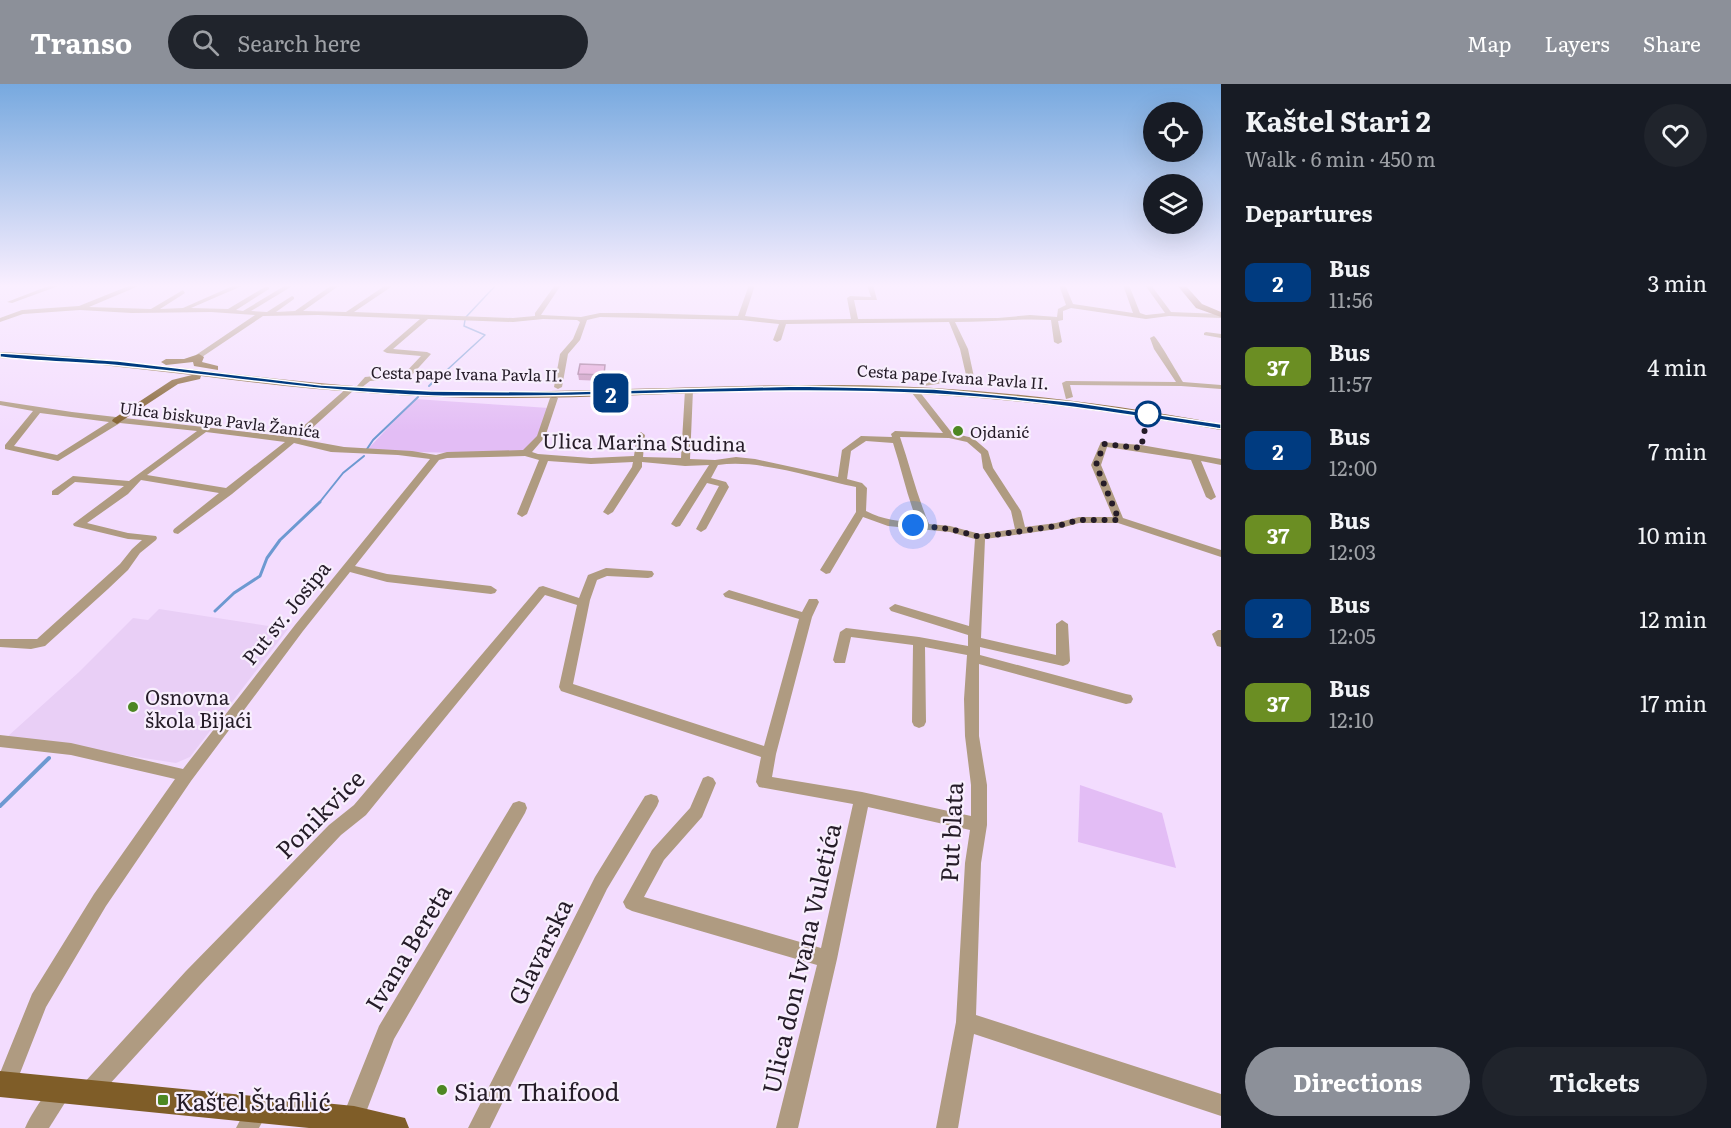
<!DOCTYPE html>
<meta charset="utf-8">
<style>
:root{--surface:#171b24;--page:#20242c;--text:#f1f3f6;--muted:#9ea1a6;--accent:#8c9099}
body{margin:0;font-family:Literata,serif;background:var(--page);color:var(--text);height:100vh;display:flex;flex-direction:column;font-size:22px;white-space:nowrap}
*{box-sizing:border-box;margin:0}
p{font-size:20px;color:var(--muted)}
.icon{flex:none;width:33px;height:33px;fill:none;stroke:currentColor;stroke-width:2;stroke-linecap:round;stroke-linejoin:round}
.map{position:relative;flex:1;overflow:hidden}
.panel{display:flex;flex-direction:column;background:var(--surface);width:510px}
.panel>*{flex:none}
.badge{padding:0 12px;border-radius:9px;font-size:21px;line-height:39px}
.buttons{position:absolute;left:1143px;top:18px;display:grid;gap:12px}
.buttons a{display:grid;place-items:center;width:60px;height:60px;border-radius:50%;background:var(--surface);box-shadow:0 6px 24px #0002;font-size:30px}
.you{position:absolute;width:30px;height:30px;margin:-15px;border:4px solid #fff;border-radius:50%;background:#1a73e8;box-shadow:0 0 0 9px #1a73e833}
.map>.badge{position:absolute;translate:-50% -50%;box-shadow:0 0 0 3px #fff}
h2{padding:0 24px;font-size:22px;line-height:54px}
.round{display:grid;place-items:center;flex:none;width:63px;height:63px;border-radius:32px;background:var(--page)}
.overview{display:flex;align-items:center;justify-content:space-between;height:102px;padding:0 24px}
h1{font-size:28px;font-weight:700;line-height:45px}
.cta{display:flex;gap:12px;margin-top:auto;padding:12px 24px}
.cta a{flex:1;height:69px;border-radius:36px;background:var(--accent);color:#fff;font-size:24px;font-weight:700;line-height:69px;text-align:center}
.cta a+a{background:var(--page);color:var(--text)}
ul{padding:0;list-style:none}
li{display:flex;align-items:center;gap:18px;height:84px;padding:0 24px}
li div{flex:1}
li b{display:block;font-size:22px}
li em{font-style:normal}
li .badge{min-width:66px;font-weight:700;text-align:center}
header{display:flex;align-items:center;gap:36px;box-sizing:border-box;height:84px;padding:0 30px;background:var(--accent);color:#fff}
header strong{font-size:28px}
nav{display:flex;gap:33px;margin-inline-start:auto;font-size:21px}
.search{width:420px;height:54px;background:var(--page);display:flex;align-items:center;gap:15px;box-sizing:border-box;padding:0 21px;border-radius:33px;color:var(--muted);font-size:22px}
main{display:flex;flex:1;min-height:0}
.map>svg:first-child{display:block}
.built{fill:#e9cff6}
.green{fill:#e3bdf5}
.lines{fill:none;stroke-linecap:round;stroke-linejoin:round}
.stream-far3{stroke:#6d99d1;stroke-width:1.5}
.stream-far2{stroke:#6d99d1;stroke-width:2}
.stream-far1{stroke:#6d99d1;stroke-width:3}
.stream{stroke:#6d99d1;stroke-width:4}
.minor{fill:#af9b81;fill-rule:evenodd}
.major{fill:#7f5d28;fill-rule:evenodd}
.wall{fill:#c28cb6}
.building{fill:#e2a3d4;stroke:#9e7294;stroke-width:1.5}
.line{fill:#003b80;stroke:#fff;stroke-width:1.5}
.walk{stroke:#251c28;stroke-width:6;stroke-dasharray:0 10.8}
.stop-dot{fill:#fff;stroke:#003b80;stroke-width:3}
.poi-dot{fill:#4d8722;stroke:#f8effd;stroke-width:2}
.labels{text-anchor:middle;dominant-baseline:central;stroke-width:4.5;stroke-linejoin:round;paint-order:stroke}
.far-street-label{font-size:16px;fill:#251c28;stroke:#f8effd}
.far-poi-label{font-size:16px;fill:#251c28;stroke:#f8effd;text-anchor:start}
.street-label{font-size:20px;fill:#251c28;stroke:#f8effd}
.poi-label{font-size:20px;fill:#251c28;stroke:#f8effd;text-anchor:start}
.near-street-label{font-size:24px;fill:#251c28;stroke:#f8effd}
.near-poi-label{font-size:24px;fill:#251c28;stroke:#f8effd;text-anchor:start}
</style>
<header>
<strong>Transo</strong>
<div class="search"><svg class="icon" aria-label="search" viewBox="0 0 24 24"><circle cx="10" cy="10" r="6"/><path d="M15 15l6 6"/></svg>Search here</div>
<nav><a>Map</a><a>Layers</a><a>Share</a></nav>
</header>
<main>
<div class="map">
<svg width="1221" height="1044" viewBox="0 0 1221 1044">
<rect width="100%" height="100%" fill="#f3dcfe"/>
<path class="built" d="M159 525 288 545 190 673 176 679 7 653 79 588 133 534 148 536Z"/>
<g class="green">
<path d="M415 315 549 324C539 347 539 365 512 370L366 367Z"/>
<path d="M1080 701 1162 729 1176 784 1078 758Z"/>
</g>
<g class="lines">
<g class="stream-far3">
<path d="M466 233 496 201"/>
<path d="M435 297 485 251 464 242 465 236"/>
</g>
<g class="stream-far2">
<path d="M429 302 436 295"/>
<path d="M367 365 373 356 418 313"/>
<path d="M319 419 343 389 364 372"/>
</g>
<path class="stream-far1" d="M215 527 234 509 260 492 267 474 280 456 320 418"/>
<path class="stream" d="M0 722 49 674"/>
<g class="minor">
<path d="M51 201H61L12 219 7 218Z"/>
<path d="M69 201H76L73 203Z"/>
<path d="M131 201H141L89 223 151 225 183 206 185 209 160 225 183 224 235 201H244L191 224 228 225 265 203H269V205L236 226 243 227 286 201H294L251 227 267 228 292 212 294 213V215L276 228 295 227 332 201H340L303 227 346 228 386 201H394L354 228 513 234 535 232V229L555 201H561L541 231 581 233 600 229H637L738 232 749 201H755L745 232 779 236 851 235 847 214 850 212 871 213 867 201H873L877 216H854L858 235 998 234 1030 231 1057 233 1058 225 1066 221 1059 201H1065L1073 220 1133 229 1123 201H1129L1140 229 1146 231 1165 229 1145 201H1151L1171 228 1221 230V234L1169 232 1146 235 1071 224 1063 227V236L1058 237 1062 258 1058 260 1054 258 1051 236C1019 234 987 238 955 238L968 265 974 293 970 295 924 302H921V298L966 291 960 265 949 238 786 240 781 256 777 258 773 256 779 240 741 236 600 233 587 236 580 256 568 270 562 303 558 305 554 303 560 270 573 255 580 238 577 236 543 235 513 238 428 235 393 265 427 268 431 270 410 293 370 297 361 304 357 302 365 293 405 289 421 272 387 269 383 267 420 235 318 231 263 232 199 275H196V271L255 231 211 228 132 229 80 226 23 230 0 238V234L22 226 79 222Z"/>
<path d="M1206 248 1221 250V254L1204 251V249Z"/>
<path d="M1154 252C1158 255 1178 290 1183 298L1221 301V305L1181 302 1070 301 1073 313 1066 315 1062 299 1066 297 1176 298 1154 265 1150 254Z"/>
<path d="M347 304 354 306 300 355 344 363 412 367 436 371 447 368 523 366 537 352 550 314 554 312 558 314 545 353 532 368 538 370 591 374 634 372 637 351 641 348 645 351 643 373 681 374 685 306 689 304 693 306 690 375 715 376 736 373 755 375 838 393 842 366 861 352 892 353 891 350 895 347 943 349 912 309 916 307H919L952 349 973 354 988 367 993 384 1021 427 1025 443 1056 439 1079 433H1113L1091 381 1101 358 1141 361 1221 375V381L1201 377 1216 413 1211 416 1206 413 1191 376 1107 363 1101 381 1123 434 1221 466V473L1118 439H1079L1057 445 985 455 981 554 1056 571V540L1062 536 1068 540 1070 577 1068 580 1063 582 980 563V571L1126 610 1131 611 1133 615 1131 619 1126 620 979 580V652L987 701V741L981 779 976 931 1221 1010V1032L974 950 958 1044H936L956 938 965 779 970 746 868 723 837 875 798 1044H776L817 881 632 827 626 824 623 818 652 766 690 724 703 694 708 692 713 694 716 699 702 733 664 776 644 813 821 864 853 720 759 703 756 698 761 673 561 607 559 603 577 521 545 511 366 731 341 751 200 901 97 1014 90 1018 83 1014 79 1007 83 1000 186 887 329 741 354 721 539 503 543 502 579 514 588 491 606 484 652 487 654 490 652 493 648 494 607 492 597 496 590 516 573 600 764 662 799 535 725 513 723 510 729 506 802 528 809 515H817L819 518 812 533 776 670 772 693 862 708 971 732V701L965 652 964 615 967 571 925 563 926 638 924 642 919 644 914 642 912 638 913 561 851 553 845 579H835L833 576 840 548 846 544 919 553 968 562V551L891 527 889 524 895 520 969 542 975 455 950 448 888 442 863 433 830 489 826 490 820 486 856 428V403C814 394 760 375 718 381L711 394 726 398 729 403 706 445 701 448 696 445 719 402 707 399 680 442 676 443 671 440 709 381 685 382 642 378V383L613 428 608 431 603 428 632 383 633 378 591 380 548 377 527 430 522 433 517 430 539 376 525 372 447 374 439 376 355 482 387 490 491 502 497 506 495 509 491 510 387 498 350 488 303 547 191 697 106 822 46 923 13 1007 6 1010 0 1008V989L32 910 94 810 175 695 71 671 0 663V651L71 659 183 685 295 541 430 375 398 371 331 368 294 359 232 410 178 450 174 449 173 447 174 445 219 409 141 396 128 410 87 439 128 449 156 452 157 454 156 456 140 469 128 486 108 505 45 562 31 565 0 563V555H37L120 480 132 465 142 456 128 455 74 442 73 440 124 402 75 398 58 411H52V407L73 392 129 397 197 347 120 339 58 377 5 365V361L33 327 0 321V317L72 328 291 353ZM40 329 109 338 57 371 14 362ZM206 348 285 358 226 404 147 391ZM900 353 949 354 967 358 981 370 983 384 1011 427 1015 445 980 450 950 442 929 440C917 412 910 382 900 353ZM866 357 893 359C902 386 907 413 918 439 900 437 883 436 866 427L867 404 862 399 847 395 851 367Z"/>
<path d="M1218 546H1221V563L1217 562 1212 550Z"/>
<path d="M651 710 657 712 659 717 657 722 607 805 490 1044H468L595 793 645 712Z"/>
<path d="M519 717 525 719 527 724 525 729 394 955 360 1044H338L379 942 513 719Z"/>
<path d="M62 995 69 999 73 1006 49 1044H25C31 1030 49 1001 62 995Z"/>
<path d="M257 1016 265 1019 268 1027 259 1044H236L249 1019Z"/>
</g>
<g class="major">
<path d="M1177 201H1185L1202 220 1221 228V233L1196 224Z"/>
<path d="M0 268C146 275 289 302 435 307 571 310 706 300 842 301 969 302 1096 317 1221 340V346C1096 324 970 309 843 307 730 305 617 314 504 314 402 314 302 305 201 292L200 295 178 300 117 340 112 337 113 335 172 296 192 291 75 278 0 274Z"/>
<path d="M199 270 204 273 202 278 218 282V286L194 282 193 278 166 281 161 278 166 275H184Z"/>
<path d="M0 987 354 1022 405 1034 409 1044H309L0 1013Z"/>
</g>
</g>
<path class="wall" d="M605 281 604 297 579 296 578 290Z"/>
<path class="building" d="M580 280 605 281 604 291 578 290Z"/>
<linearGradient id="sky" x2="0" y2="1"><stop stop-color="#77a9df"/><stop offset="0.58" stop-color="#faefff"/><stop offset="1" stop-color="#faefff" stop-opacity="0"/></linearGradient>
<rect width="1221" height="348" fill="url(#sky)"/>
<path class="line" d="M0 269 118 277 321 301 431 307 556 308 798 302 934 305 1073 318 1221 340V345C1125 330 1030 315 933 310 767 301 600 315 434 312 328 309 225 292 121 282 80 278 38 278 0 273Z"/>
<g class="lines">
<path class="walk" d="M913 441 950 445 980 453 1057 442 1079 436H1119L1096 381 1104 360 1141 364 1148 330"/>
</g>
<circle class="stop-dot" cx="1148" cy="330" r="12"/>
<g class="poi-dot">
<circle cx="958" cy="347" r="6"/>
<circle cx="133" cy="623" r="6"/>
<circle cx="442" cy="1006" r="6"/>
<rect x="157" y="1010" width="12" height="12" rx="3"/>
</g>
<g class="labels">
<g class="far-street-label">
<text transform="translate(467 289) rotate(1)">Cesta pape Ivana Pavla II.</text>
<text transform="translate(953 292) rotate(4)">Cesta pape Ivana Pavla II.</text>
<text transform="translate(220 335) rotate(7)">Ulica biskupa Pavla Žanića</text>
</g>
<g class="far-poi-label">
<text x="970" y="347">Ojdanić</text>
</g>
<g class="street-label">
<text transform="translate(644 357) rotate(1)">Ulica Marina Studina</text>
<text transform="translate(285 528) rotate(-51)">Put sv. Josipa</text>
</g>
<g class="poi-label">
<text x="145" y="612">Osnovna<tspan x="145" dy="23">škola Bijaći</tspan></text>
</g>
<g class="near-street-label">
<text transform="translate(319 729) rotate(-45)">Ponikvice</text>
<text transform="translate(950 748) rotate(-87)">Put blata</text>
<text transform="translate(407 863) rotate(-59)">Ivana Bereta</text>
<text transform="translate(539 867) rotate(-64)">Glavarska</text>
<text transform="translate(800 874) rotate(-77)">Ulica don Ivana Vuletića</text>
</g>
<g class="near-poi-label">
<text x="454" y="1006">Siam Thaifood</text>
<text x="175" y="1016">Kaštel Štafilić</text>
</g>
</g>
</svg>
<div class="buttons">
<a><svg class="icon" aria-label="locate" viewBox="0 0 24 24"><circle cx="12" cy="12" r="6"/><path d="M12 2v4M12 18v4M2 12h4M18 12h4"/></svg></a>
<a><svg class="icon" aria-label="layers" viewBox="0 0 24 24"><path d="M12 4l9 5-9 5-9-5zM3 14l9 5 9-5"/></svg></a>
</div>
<div class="you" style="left:913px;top:441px"></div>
<b class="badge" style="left:611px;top:309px;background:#003b80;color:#fff">2</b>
</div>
<section class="panel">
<div class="overview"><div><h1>Kaštel Stari 2</h1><p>Walk · 6 min · 450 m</p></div><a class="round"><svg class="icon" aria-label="heart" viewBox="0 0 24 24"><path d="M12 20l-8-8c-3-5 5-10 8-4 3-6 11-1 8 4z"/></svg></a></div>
<h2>Departures</h2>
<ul>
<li><span class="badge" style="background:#003b80;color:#fff">2</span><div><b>Bus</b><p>11:56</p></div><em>3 min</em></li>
<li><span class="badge" style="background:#6b8e23;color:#fff">37</span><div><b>Bus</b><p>11:57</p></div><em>4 min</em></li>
<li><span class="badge" style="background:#003b80;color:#fff">2</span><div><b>Bus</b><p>12:00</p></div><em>7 min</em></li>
<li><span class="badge" style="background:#6b8e23;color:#fff">37</span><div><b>Bus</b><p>12:03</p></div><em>10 min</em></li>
<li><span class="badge" style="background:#003b80;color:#fff">2</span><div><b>Bus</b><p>12:05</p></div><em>12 min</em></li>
<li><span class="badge" style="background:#6b8e23;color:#fff">37</span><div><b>Bus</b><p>12:10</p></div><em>17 min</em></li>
</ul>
<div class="cta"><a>Directions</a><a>Tickets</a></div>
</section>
</main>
